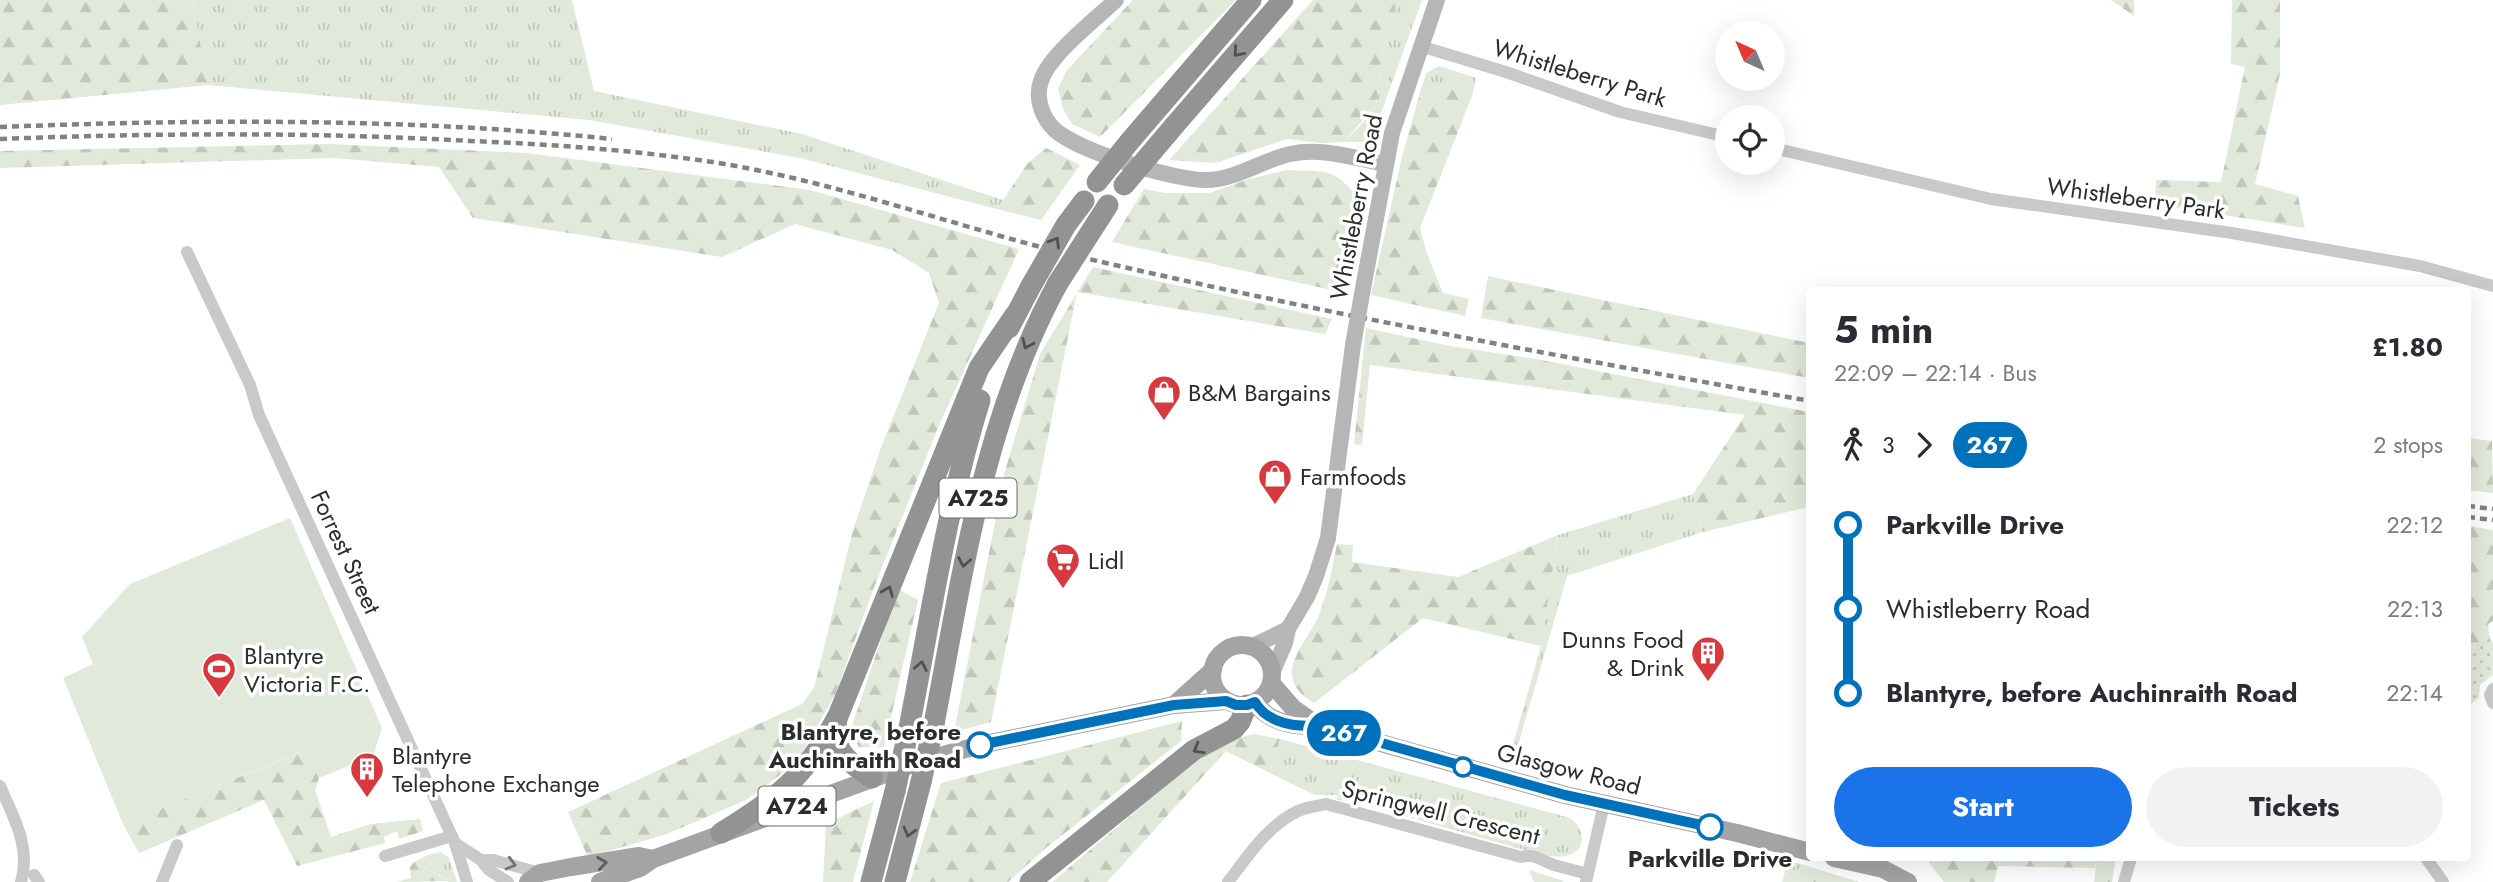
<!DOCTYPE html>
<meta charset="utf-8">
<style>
:root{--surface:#fff;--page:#f2f2f3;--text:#2b2b33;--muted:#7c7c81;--accent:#1a73e8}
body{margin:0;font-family:Jost,sans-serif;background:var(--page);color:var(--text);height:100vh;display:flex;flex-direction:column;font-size:26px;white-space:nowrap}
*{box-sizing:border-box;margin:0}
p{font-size:23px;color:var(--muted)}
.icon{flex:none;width:38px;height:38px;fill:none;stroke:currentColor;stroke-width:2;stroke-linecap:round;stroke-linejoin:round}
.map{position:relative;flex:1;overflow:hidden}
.side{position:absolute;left:1806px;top:287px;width:665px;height:574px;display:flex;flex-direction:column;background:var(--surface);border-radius:7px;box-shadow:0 7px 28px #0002}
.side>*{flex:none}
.badge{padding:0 14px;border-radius:23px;font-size:24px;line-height:46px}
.needle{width:46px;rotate:316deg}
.fabs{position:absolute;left:1715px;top:21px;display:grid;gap:14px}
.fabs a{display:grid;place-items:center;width:70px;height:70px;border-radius:50%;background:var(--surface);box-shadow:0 7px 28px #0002;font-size:35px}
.map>.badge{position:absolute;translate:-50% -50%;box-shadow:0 0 0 4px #fff}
.legs{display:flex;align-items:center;gap:10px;height:77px;padding:0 28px;font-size:23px}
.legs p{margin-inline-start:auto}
.summary{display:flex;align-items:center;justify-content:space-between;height:119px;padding:0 28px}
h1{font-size:38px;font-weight:700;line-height:52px}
.action{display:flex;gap:14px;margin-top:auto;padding:14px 28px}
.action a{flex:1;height:80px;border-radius:42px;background:var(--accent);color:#fff;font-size:28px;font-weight:700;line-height:80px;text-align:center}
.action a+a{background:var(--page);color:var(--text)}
ul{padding:0 28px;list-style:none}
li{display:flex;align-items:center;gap:24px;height:84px;font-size:26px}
li i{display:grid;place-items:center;width:10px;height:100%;margin:0 9px;background:currentColor}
li i::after{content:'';width:18px;height:18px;margin:-9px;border:5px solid;border-radius:50%;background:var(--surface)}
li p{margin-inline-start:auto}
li:first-child i{background:linear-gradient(#0000 50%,currentColor 0)}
li:last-child i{background:linear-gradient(currentColor 50%,#0000 0)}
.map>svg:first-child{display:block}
.grass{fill:url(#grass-tufts)}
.forest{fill:url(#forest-firs)}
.park{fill:url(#park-dots)}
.pitch{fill:#e1e9da}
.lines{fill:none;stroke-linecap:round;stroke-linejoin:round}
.street{stroke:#c9c9c9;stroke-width:12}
.secondary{stroke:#b6b6b6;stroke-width:16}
.primary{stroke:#a4a4a4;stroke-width:18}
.highway{stroke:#939393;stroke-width:21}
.rail{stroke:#818181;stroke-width:4.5;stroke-dasharray:7 5;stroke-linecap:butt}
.secondary-bridge{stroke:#b6b6b6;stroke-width:16}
.highway-bridge{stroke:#939393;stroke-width:21}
.oneway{stroke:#505050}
.oneway2{stroke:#5c5c5c}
.oneway3{stroke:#737373}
.line-1-casing{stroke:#fff;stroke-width:16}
.line-1{stroke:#0072bc;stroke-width:10}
.stop-1-dot{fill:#fff;stroke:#0072bc;stroke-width:3.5}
.labels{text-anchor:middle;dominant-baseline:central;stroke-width:7;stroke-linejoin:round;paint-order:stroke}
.shield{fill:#fff;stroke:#6b6b6b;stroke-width:2}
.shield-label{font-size:23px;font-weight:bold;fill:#2c2c2c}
.street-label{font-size:24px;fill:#2c2c2c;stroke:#fff}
.poi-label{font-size:24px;fill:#2c2c2c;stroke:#fff;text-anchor:start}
.stop-label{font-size:24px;font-weight:bold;fill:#2c2c2c;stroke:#fff;text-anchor:end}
</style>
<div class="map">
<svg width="2493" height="882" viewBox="0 0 2493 882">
<defs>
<pattern id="grass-tufts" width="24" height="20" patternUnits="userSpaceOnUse" patternTransform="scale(1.75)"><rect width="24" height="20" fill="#e1e9da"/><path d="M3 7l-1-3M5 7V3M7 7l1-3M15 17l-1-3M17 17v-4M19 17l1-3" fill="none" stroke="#c1c8bb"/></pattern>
<pattern id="forest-firs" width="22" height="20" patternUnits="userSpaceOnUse" patternTransform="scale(1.75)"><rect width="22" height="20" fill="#e1e9da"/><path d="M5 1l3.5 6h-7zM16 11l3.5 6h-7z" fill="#c1c8bb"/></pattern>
<pattern id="park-dots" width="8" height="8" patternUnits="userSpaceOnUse" patternTransform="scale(1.75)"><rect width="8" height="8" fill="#e1e9da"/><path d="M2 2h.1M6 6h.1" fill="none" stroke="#c1c8bb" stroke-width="1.8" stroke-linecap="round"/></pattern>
</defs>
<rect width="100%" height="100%" fill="#fff"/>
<g class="grass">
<path d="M192 0H572L594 91 802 134 1003 200 997 209 800 158 589 120 208 85Z"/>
<path d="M1395 0H1422L1373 135 1365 142H1344L1360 126 1376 105 1383 47 1394 21Z"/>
<path d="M1439 66 1476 78 1472 96 1443 85 1419 96 1426 73Z"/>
<path d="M1693 494 1703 532 1567 576 1517 749 1512 748 1541 646 1558 535Z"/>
<path d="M1280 739 1570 818C1584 827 1588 849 1569 855 1562 858 1553 856 1545 856L1352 801 1337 800 1338 795H1315L1270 773Z"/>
<path d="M441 852 449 858 457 882H448V880L414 862 428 855Z"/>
<path d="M2097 858H2116L2112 882H2094Z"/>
<path d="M1788 860 1859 882H1782Z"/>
<path d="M1529 870 1561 880 1563 882H1534Z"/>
</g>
<g class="forest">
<path d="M0 0H192L208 85 0 105Z"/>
<path d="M1133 0H1236L1100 137 1072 124 1063 109 1058 89 1067 70Z"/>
<path d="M1313 0H1395L1394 21 1383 47 1376 105 1344 142 1322 143 1287 139 1215 163 1169 160Z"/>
<path d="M2111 0H2134V16Z"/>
<path d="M2232 0H2280V74L2255 184 2298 196 2305 228 2155 204 2156 180 2221 182 2245 67 2231 64Z"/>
<path d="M1443 85 1472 96 1420 228 1427 254 1443 293 1469 299 1465 316 1371 295 1402 157 1419 96Z"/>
<path d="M329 144 527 153 810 190 1019 249 937 430 873 590 835 695 796 763 746 800 667 834 588 857 568 812 802 704 814 688 853 530 882 445 939 303 929 273 892 250 795 224 722 257 473 218 439 167 335 158 0 168V151Z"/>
<path d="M1046 148 1080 165 1041 220 997 209 1027 164Z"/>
<path d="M1286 170C1320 172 1334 166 1356 196L1351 258 1336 276 1332 290 1112 242 1144 189 1165 193H1209L1246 180Z"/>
<path d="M1093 267 1332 319 1325 334 1077 292 991 722 954 732 1005 471 1040 354Z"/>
<path d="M1488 276 1809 343V378L1481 318Z"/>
<path d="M1366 328 1450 346 1536 359 1809 412V507L1703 532 1693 494 1745 415 1370 365 1362 445 1354 444Z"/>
<path d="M2468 438 2492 441 2493 493 2468 490Z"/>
<path d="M2468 526 2493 530V621L2488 624 2489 634 2468 653Z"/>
<path d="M1558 535 1541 646 1423 618 1314 703C1270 677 1303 649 1318 617 1328 593 1332 569 1337 544L1353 545 1352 562 1458 577Z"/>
<path d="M898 589 918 600 884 747H859L850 732Z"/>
<path d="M1182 721 1181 741 1046 848 1008 882H910L941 783Z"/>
<path d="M1254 734 1280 739 1270 773 1226 751 1107 882H1052C1080 858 1108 835 1136 811 1169 784 1211 743 1254 734Z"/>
<path d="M306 750 319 778 315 790 331 837 371 824 420 819 423 831 399 839 397 831 384 837 385 843 297 866 264 800 139 853 123 824Z"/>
<path d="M874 801 853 882H823L826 824Z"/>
<path d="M1931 858H2097L2095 868 1998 866 1994 882H1944L1929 863Z"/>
<path d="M414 862 449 881 397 882 411 878 410 867Z"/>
</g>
<path class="park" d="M2489 634 2493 644V675L2480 685 2479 698 2468 706V653Z"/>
<path class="pitch" d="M290 518 382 728 373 756 319 778 305 750 123 824 63 678 93 664 82 637 130 584Z"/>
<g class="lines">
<g class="street">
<path d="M1420 46 1506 72 1620 112 1727 137"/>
<path d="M1773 148 1991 199 2232 233 2420 266 2493 286"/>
<path d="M187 252 250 385 259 415 455 843 481 860 489 870 508 882"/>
<path d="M2493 689 2490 695 2493 703"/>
<path d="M0 786C14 818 31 847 21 882"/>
<path d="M455 843 467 882"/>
<path d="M385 856 452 836"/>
<path d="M2426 858 2443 882"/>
<path d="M481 860H493L540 873"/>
<path d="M34 875 39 882"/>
<path d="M162 882 177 845"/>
<path d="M1228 882C1248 856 1268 825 1298 811 1307 807 1317 806 1326 804L1521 857C1535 853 1541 861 1554 865 1565 868 1576 871 1588 874"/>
<path d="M1586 882 1604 804"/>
<path d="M2124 882 2131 858"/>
</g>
<g class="secondary">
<path d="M1116 0C1095 20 1049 55 1041 81 1035 98 1042 118 1055 130 1078 151 1178 182 1210 180 1238 178 1263 160 1290 154 1322 147 1354 158 1385 164"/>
<path d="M1364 283 1392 133 1437 0"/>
<path d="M1251 647 1288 629"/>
<path d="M1272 673 1285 643 1288 629 1307 597 1316 576 1328 538 1353 345"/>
</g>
<g class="primary">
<circle cx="1242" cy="675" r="30"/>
<path d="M1271 683 1293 708 1317 725 1565 795 1737 833 1810 852"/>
<path d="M1255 702C1267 722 1296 728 1317 725"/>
<path d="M1174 705 1213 670"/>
<path d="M1834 858 1883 869 1908 882"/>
<path d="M528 882 540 873 571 867 639 856 653 859"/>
<path d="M600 882 640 868 653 859 918 762 980 745 1174 705 1226 701"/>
</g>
<g class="highway">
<path d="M1174 126 1283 0"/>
<path d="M1130 141 1251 0"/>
<path d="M1009 328 1031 286"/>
<path d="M837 718C832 752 846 760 872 778"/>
<path d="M934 724C963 573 983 420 1058 283"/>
<path d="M908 733C930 622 946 509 980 400"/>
<path d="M721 833C780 796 804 778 838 716L979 368 1015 315"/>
<path d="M871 882 895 791"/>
<path d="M895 882 921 782"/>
<path d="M1030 882 1194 750 1234 729 1240 722 1247 705"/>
</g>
<g class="rail">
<path d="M0 127C203 119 409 118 612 139"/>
<path d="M0 139C157 133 314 132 471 141 544 144 618 149 691 159 822 176 948 225 1076 256 1319 313 1564 357 1810 401"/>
<path d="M2468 506 2493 509"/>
<path d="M2468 517 2493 520"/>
</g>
<path class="secondary-bridge" d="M1353 345 1364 283"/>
<g class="highway-bridge">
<path d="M1097 182 1130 141"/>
<path d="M1124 185 1174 126"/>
<path d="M1058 283 1108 205"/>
<path d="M1031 286 1066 225 1084 201"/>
<path d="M921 782 934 724"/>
<path d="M895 791 908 733"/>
</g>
</g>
<defs><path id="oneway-chevron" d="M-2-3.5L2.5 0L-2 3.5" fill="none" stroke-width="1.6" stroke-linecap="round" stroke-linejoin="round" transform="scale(1.75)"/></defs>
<g class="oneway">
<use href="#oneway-chevron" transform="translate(1238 52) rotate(131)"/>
<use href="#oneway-chevron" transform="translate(1055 242) rotate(-59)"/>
<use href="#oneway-chevron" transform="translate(1027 344) rotate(114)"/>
<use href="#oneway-chevron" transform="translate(964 562) rotate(101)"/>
<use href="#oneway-chevron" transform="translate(888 591) rotate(-68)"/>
<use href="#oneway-chevron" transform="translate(921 666) rotate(-79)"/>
<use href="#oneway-chevron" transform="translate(1198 749) rotate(150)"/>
<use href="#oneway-chevron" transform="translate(909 832) rotate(105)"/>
</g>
<use class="oneway2" href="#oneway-chevron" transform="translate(602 863) rotate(-8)"/>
<use class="oneway3" href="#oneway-chevron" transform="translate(511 864) rotate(15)"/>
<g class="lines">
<g class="line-1-casing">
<path id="line-1" d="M980 745 1174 705 1226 701 1236 705H1247L1255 702C1267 723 1296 728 1318 725L1565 795 1710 827"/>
</g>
<use href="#line-1" class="line-1"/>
</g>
<defs>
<g id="shop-pin" transform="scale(1.75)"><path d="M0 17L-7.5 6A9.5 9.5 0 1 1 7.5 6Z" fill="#d8393f" stroke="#fff"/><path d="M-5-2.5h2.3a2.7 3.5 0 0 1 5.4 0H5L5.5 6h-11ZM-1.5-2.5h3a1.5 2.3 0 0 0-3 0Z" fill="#fff"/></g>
<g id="supermarket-pin" transform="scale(1.75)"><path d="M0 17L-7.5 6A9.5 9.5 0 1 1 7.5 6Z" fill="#d8393f" stroke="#fff"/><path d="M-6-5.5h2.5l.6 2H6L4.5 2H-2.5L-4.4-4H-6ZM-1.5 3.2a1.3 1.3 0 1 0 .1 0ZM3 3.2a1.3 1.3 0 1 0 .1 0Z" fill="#fff"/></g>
<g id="building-pin" transform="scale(1.75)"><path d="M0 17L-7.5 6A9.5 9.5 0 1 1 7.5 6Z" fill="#d8393f" stroke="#fff"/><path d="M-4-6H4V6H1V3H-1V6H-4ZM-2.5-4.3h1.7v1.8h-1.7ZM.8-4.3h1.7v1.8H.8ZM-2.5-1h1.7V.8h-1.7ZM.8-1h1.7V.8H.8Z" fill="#fff"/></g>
<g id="stadium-pin" transform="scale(1.75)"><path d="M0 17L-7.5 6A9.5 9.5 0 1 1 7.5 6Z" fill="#d8393f" stroke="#fff"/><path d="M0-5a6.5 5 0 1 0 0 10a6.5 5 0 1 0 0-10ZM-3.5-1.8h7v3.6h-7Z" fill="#fff"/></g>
</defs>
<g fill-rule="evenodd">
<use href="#shop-pin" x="1164" y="392"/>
<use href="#shop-pin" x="1275" y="476"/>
<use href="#supermarket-pin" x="1063" y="560"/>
<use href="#building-pin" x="1708" y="653"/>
<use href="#stadium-pin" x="219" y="669"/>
<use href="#building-pin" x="367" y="769"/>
</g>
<g class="stop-1-dot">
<circle cx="980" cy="745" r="12"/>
<circle cx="1463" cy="767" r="9"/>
<circle cx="1710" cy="827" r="12"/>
</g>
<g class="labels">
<g class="shield">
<rect x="939.5" y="478.5" width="77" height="39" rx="5"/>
<rect x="758.5" y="786.5" width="77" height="39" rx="5"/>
</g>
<g class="shield-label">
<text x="978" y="498">A725</text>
<text x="797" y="806">A724</text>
</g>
<g class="street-label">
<text transform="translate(1580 73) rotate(17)">Whistleberry Park</text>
<text transform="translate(2136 198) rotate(8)">Whistleberry Park</text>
<text transform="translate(1356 207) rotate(-79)">Whistleberry Road</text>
<text transform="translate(346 552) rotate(65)">Forrest Street</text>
<text transform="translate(1569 769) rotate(14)">Glasgow Road</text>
<text transform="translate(1441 812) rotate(14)">Springwell Crescent</text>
</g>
<g class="poi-label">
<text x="1188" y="392">B&amp;M Bargains</text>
<text x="1300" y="476">Farmfoods</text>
<text x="1088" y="560">Lidl</text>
<text x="1684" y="639" text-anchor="end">Dunns Food<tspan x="1684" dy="28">&amp; Drink</tspan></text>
<text x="244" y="655">Blantyre<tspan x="244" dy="28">Victoria F.C.</tspan></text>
<text x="392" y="755">Blantyre<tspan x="392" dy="28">Telephone Exchange</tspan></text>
</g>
<g class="stop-label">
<text x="961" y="731">Blantyre, before<tspan x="961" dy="28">Auchinraith Road</tspan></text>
<text x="1710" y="858" text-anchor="middle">Parkville Drive</text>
</g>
</g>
</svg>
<div class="fabs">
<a><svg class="needle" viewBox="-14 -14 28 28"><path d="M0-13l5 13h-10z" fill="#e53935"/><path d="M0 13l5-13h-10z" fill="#7c7c81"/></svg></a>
<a><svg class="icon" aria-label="locate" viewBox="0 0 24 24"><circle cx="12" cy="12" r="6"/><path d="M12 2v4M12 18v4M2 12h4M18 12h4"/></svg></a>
</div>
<b class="badge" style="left:1344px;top:733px;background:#0072bc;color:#fff">267</b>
<section class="side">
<div class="summary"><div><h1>5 min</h1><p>22:09 – 22:14 · Bus</p></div><b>£1.80</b></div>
<div class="legs"><svg class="icon" aria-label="walk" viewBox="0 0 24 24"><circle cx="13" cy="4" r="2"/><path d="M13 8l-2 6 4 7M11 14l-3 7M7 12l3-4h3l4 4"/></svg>3<svg class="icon" aria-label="forward" viewBox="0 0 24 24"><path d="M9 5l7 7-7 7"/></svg><b class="badge" style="background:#0072bc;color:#fff">267</b><p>2 stops</p></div>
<ul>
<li><i style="color:#0072bc"></i><b>Parkville Drive</b><p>22:12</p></li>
<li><i style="color:#0072bc"></i><span>Whistleberry Road</span><p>22:13</p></li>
<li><i style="color:#0072bc"></i><b>Blantyre, before Auchinraith Road</b><p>22:14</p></li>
</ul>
<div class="action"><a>Start</a><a>Tickets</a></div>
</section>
</div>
